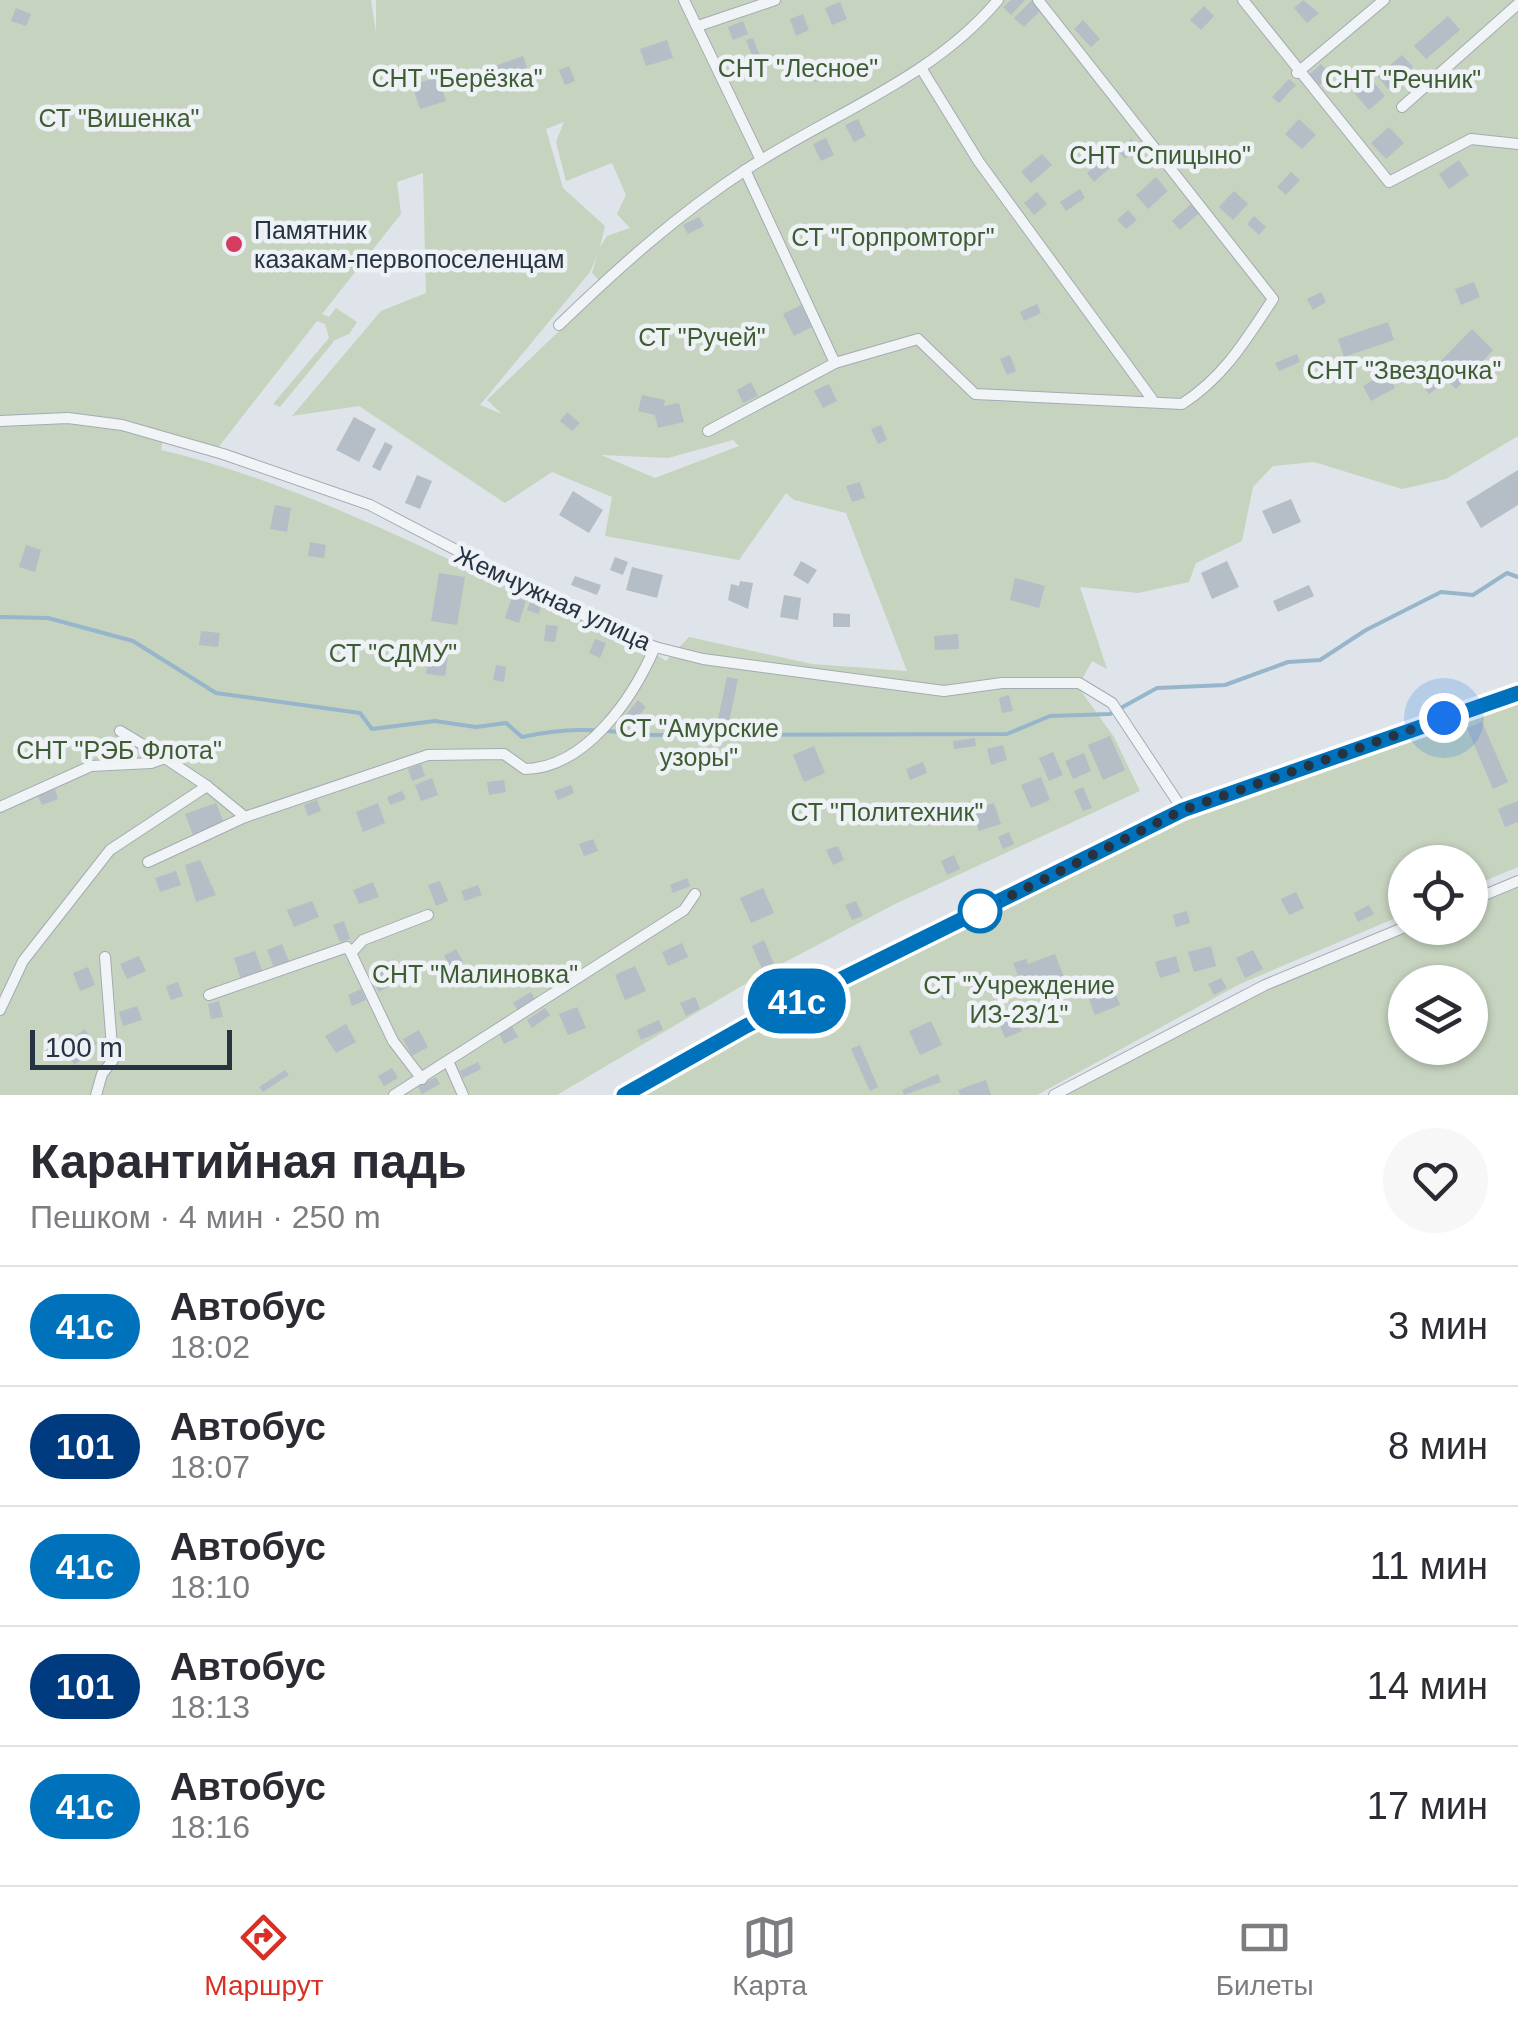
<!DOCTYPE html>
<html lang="ru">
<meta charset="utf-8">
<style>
:root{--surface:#fff;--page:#f7f7f7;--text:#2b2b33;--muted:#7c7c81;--line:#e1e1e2;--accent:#d93025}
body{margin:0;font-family:Helvetica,sans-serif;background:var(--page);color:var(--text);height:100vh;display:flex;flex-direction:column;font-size:38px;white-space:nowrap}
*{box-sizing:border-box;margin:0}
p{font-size:32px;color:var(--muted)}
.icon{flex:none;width:55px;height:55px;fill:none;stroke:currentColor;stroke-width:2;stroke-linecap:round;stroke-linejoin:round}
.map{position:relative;height:1095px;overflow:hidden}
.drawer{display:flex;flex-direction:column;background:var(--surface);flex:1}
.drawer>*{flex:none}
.badge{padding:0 20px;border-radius:32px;font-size:35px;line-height:65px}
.fabs{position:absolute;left:1388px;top:845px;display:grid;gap:20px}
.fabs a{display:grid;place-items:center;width:100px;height:100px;border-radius:50%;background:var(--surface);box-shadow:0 2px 8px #0004;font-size:50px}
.scale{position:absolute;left:30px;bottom:25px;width:202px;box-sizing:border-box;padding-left:10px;border:5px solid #263341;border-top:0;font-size:28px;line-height:35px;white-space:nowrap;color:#263341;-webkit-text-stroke:8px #eef2f6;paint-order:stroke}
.you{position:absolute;width:50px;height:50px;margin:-25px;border:8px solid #fff;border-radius:50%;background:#1a73e8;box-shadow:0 0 0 15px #1a73e833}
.map>.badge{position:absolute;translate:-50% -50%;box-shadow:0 0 0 5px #fff}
.round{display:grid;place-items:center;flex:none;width:105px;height:105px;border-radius:52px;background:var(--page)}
.headline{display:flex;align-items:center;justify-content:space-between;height:170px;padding:0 30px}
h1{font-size:48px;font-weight:600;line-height:75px}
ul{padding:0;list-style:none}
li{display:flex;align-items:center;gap:30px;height:120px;padding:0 30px;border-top:2px solid var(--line)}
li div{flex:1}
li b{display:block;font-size:38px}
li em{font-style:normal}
li .badge{min-width:110px;font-weight:700;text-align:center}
.tabs{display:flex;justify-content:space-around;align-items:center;height:140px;border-top:2px solid var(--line);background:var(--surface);font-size:28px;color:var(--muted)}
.tabs a{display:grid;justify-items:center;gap:5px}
.tabs .on{color:var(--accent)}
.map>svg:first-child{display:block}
.green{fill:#c6d3bf;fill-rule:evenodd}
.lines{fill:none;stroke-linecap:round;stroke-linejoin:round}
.stream{stroke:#97b6cb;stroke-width:4}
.building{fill:#b5bdc6}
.minor-casing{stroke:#a3abb3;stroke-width:12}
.tertiary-casing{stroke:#a3abb3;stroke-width:15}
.minor{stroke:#f1f4f7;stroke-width:10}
.tertiary{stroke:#f1f4f7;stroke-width:12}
.line-casing{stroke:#fff;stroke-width:22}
.line{stroke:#0072bc;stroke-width:15}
.walk{stroke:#263341;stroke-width:10;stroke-dasharray:0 18}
.poi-dot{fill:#d63b62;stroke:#eef2f6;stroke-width:4}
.stop-dot{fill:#fff;stroke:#0072bc;stroke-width:5}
.labels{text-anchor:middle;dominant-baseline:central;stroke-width:9;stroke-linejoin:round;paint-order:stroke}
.park-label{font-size:25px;fill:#3f5d33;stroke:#eef2f6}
.poi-label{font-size:25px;fill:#263341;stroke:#eef2f6;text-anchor:start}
.street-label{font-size:25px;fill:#263341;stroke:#eef2f6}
</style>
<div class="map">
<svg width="1518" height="1095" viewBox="0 0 1518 1095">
<rect width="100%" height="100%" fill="#dee4e9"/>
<g class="green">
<path d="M0 0H371L376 33V0H1518V436L1446 479 1402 489 1314 462 1273 466 1253 487 1242 541 1196 563 1189 582 1138 593 1080 587 1107 669 1092 661 1078 687 1114 737 1140 791 895 904 757 977 557 1095H0ZM564 122 556 142 566 181 612 163 626 195 617 214 630 228 607 236 600 247 605 226 563 188 546 129ZM423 173 426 293 381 311 292 416 359 406 505 503 552 472 612 497 605 536 739 560 786 493 794 500 846 513 907 671 812 664 689 637 666 661 645 647C483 583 333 491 161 450L164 433 217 449 317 321 325 324 329 338 273 404 280 407 335 340 349 334 357 322 336 308 329 317 322 314 401 214 397 182ZM597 256 592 273 605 287 487 400 502 414 480 405 590 272ZM733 440 739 446 655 478 601 455 668 458Z"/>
<path d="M1518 702V867L1470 887V862H1405V914L1240 984 1037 1095H640L735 1039 1172 825 1342 760Z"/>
<path d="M1518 884V1095H1064L1298 973 1405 928H1470V902ZM1405 982H1470V1048H1405Z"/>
</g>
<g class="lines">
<path class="stream" d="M0 617 48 618 133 641 216 693 360 713 372 729 435 721 476 727 506 723 522 737C563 728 598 728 639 735L1007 734 1050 716 1110 714 1157 688 1225 685 1288 662 1320 660 1366 630 1441 592 1473 595 1507 573 1518 577"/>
</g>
<g class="building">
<path d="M1011 0H1025L1011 15 1003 7Z"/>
<path d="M1032 0 1041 10 1024 27 1014 18Z"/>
<path d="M1303 0 1319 13 1307 23 1294 8Z"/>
<path d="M840 2 847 19 832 25 825 8Z"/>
<path d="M1204 6 1214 16 1201 30 1190 20Z"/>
<path d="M16 8 31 14 26 26 11 21Z"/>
<path d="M803 14 809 30 796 36 790 19Z"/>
<path d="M1448 16 1460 30 1426 59 1414 46Z"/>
<path d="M1083 20 1100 39 1091 47 1074 29Z"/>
<path d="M743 21 748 34 733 40 728 27Z"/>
<path d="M753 38 764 66 757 68 746 40Z"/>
<path d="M667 40 673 58 646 66 640 49Z"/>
<path d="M1402 55 1413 67 1388 89 1377 76Z"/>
<path d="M523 56 529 73 502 83 495 66Z"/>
<path d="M1321 64 1331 74 1319 85 1310 74Z"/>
<path d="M569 66 575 81 565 85 559 70Z"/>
<path d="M830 67 833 75 814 82 811 74Z"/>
<path d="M438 77 446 101 420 109 412 85Z"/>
<path d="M1289 79 1296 85 1279 103 1272 97Z"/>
<path d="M1371 79 1385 96 1369 110 1354 93Z"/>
<path d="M858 119 866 136 854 142 845 125Z"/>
<path d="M1299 119 1316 135 1302 149 1285 134Z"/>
<path d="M1389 127 1404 143 1386 159 1371 143Z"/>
<path d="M826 138 834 155 821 161 813 144Z"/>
<path d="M1131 139 1138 147 1125 159 1118 151Z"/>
<path d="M1042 154 1052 165 1031 183 1021 172Z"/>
<path d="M1104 158 1112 166 1094 182 1087 173Z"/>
<path d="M1459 160 1469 175 1449 189 1439 174Z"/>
<path d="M1291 172 1300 180 1286 195 1277 187Z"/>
<path d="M1156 177 1168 191 1148 209 1136 195Z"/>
<path d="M1080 189 1085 198 1066 211 1060 202Z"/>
<path d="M1234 191 1248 204 1233 220 1219 207Z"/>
<path d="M1037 192 1047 204 1034 215 1024 203Z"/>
<path d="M1191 204 1199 213 1180 230 1172 221Z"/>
<path d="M1128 210 1137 220 1126 229 1117 220Z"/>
<path d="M1254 216 1266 227 1259 235 1247 224Z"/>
<path d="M699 217 704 226 688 234 683 225Z"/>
<path d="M1474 282 1480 297 1461 305 1455 289Z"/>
<path d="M1321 292 1326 302 1313 310 1307 299Z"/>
<path d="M1037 304 1041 313 1024 321 1020 312Z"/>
<path d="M801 305 812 327 794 336 783 314Z"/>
<path d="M1388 322 1394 340 1344 357 1338 339Z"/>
<path d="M1472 329 1493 350 1456 389 1434 368Z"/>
<path d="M1297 354 1300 362 1279 371 1275 363Z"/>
<path d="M1010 355 1016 371 1007 375 1000 359Z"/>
<path d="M1435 369 1444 383 1429 394 1419 380Z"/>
<path d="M1386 372 1395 388 1371 401 1363 386Z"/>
<path d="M751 382 758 396 743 403 737 390Z"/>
<path d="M829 384 837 401 823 408 814 391Z"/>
<path d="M642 395 665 400 664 406 679 403 684 422 658 428 655 415 638 411Z"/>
<path d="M567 412 580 423 572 431 560 421Z"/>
<path d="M354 417 376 429 359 462 336 450Z"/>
<path d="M881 425 887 440 878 444 871 429Z"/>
<path d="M385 442 393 446 380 471 372 467Z"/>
<path d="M1518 470V505L1481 528 1466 502Z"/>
<path d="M417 475 432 481 420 509 405 503Z"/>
<path d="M860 482 865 498 852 502 846 486Z"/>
<path d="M573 491 603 510 589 533 559 515Z"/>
<path d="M1291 499 1301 522 1273 534 1262 511Z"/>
<path d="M275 505 291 508 287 532 270 529Z"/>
<path d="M310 542 326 545 324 558 308 556Z"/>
<path d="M26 545 41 550 35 572 19 567Z"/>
<path d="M615 557 628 562 623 575 610 570Z"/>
<path d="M801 561 817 570 808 584 793 575Z"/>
<path d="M1227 561 1239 587 1212 599 1201 573Z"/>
<path d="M632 567 663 575 657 598 626 590Z"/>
<path d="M439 573 465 577 457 625 431 621Z"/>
<path d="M575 576 601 585 597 595 571 585Z"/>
<path d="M1015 578 1045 586 1039 608 1010 600Z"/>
<path d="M740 581 753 583 748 609 728 600 731 584 739 586Z"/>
<path d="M1309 585 1314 596 1278 612 1273 601Z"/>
<path d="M784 595 801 598 798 620 780 617Z"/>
<path d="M512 597 526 601 519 623 505 618Z"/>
<path d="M532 597 543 600 539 614 527 610Z"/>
<path d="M833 613 850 614V627H833Z"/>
<path d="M546 625 558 626 555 642 544 641Z"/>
<path d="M201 631 220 633 218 647 199 645Z"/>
<path d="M958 634 959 649 935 650 934 636Z"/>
<path d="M595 639 606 643 600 658 589 653Z"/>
<path d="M429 653 448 655 445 676 426 674Z"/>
<path d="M496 665 506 667 504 682 493 680Z"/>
<path d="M727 677 738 679 729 722 718 719Z"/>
<path d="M1009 695 1013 711 1002 713 999 698Z"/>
<path d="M638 700 646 707 633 723 625 716Z"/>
<path d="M1482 722 1508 782 1493 789 1467 728Z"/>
<path d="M1110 736 1125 770 1103 780 1088 745Z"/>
<path d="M975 738 976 746 954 749 953 741Z"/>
<path d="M1003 745 1007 760 991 765 987 749Z"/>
<path d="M814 746 825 773 804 782 793 755Z"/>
<path d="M1053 752 1063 775 1049 781 1039 758Z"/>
<path d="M1084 753 1091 771 1073 779 1065 761Z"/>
<path d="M923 762 927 773 910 780 906 769Z"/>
<path d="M421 764 425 776 412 781 408 769Z"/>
<path d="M1041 777 1050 800 1031 808 1021 785Z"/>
<path d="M432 778 438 795 421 801 415 785Z"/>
<path d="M504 780 506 792 489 795 487 782Z"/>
<path d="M571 785 574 793 558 800 554 791Z"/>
<path d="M1083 787 1092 808 1083 811 1074 791Z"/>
<path d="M55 789 58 799 42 805 38 796Z"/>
<path d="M402 791 406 799 390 805 387 797Z"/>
<path d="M317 800 321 811 308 816 304 805Z"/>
<path d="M1518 801V822L1505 827 1498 809Z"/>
<path d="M216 803 224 823 193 835 185 814Z"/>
<path d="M378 803 385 823 363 832 356 812Z"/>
<path d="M994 803 1001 824 979 831 973 810Z"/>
<path d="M1009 832 1014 844 1003 849 998 837Z"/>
<path d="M593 839 598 851 584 856 579 844Z"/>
<path d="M838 846 844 860 833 865 826 850Z"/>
<path d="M954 855 960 869 947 875 941 861Z"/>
<path d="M200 860 216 895 196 902 185 865Z"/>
<path d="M176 871 181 885 160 892 155 878Z"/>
<path d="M687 878 690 886 673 893 670 885Z"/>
<path d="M440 881 448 901 436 906 428 885Z"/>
<path d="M373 882 379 897 359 904 353 890Z"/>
<path d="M478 885 482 895 465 901 461 891Z"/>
<path d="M763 888 774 913 751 923 740 898Z"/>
<path d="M1296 892 1304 908 1289 915 1281 899Z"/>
<path d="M312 901 319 917 294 927 287 910Z"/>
<path d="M856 901 863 916 852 920 845 905Z"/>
<path d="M1369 905 1374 914 1358 922 1354 913Z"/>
<path d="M1187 911 1190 923 1176 927 1173 915Z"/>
<path d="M344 921 350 939 340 942 333 925Z"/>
<path d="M764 940 774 964 762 969 752 946Z"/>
<path d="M682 943 688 957 668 966 662 952Z"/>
<path d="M282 944 290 964 275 970 267 950Z"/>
<path d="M1211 946 1216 966 1194 972 1188 952Z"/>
<path d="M456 949 463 961 451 968 444 956Z"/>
<path d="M1253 950 1263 969 1245 978 1236 958Z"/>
<path d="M255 951 263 973 241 980 234 958Z"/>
<path d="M1055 954 1066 982 1039 992 1034 979 1021 984 1013 963 1026 959 1028 964Z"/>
<path d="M139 956 146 971 127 979 120 964Z"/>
<path d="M1176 956 1180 972 1160 978 1155 962Z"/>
<path d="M393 959 404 978 379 992 369 972Z"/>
<path d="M635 966 646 991 625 1000 615 975Z"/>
<path d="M88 967 95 985 80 991 73 973Z"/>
<path d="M1109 976 1120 1005 1095 1015 1084 986Z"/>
<path d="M1221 978 1227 988 1214 995 1208 984Z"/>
<path d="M950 981 956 996 943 1000 938 986Z"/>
<path d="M178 982 183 996 171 1000 166 986Z"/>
<path d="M361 989 366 1000 352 1006 348 995Z"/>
<path d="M531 992 536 1001 519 1012 513 1003Z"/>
<path d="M695 997 700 1009 686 1016 680 1003Z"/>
<path d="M219 1001 223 1017 211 1019 208 1004Z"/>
<path d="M137 1006 142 1020 123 1026 119 1012Z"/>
<path d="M577 1007 586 1028 568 1035 559 1014Z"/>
<path d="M545 1008 550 1015 532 1028 527 1020Z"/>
<path d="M1017 1017 1022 1031 1005 1038 999 1023Z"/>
<path d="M659 1020 663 1030 641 1040 637 1030Z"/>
<path d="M931 1021 942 1045 920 1055 909 1031Z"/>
<path d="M346 1024 356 1042 336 1053 325 1036Z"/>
<path d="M512 1026 518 1037 504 1044 499 1033Z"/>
<path d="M84 1029 97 1043 75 1065 61 1051Z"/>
<path d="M419 1030 428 1047 412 1056 403 1039Z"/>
<path d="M860 1045 878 1087 870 1091 851 1049Z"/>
<path d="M478 1062 481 1069 463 1078 460 1071Z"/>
<path d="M392 1068 398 1078 384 1086 378 1076Z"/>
<path d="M285 1070 289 1075 263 1092 259 1087Z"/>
<path d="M938 1074 941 1082 904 1095 902 1090Z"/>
<path d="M436 1077 440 1084 422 1094 418 1087Z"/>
<path d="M986 1080 991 1095H960L958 1090Z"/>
</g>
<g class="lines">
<g class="minor-casing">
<g id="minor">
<path d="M684 0 761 160"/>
<path d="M1243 0 1389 182 1471 139 1518 144"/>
<path d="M698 26 775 0"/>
<path d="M921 68 979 162 1152 399"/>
<path d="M1297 73 1384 0"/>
<path d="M1402 107 1518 4"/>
<path d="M745 170 835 363"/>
<path d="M559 325C618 268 678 214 747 169 831 114 932 79 998 0"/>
<path d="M0 421 68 418 122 425 223 454 370 505 567 608 655 647 703 659 944 691 1002 683H1079L1112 703 1183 810"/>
<path d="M708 431 835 363 918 339 975 394 1182 404C1224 377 1246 340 1273 299L1038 0"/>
<path d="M120 731 165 758"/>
<path d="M0 807 91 766 151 763 165 758 207 786"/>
<path d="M148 862 245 817 428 755 504 754 525 769C586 768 633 698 655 647"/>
<path d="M1470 901 1518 881"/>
<path d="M209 995 347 947 351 953"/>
<path d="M0 1010 23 961 110 850 207 786 245 817"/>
<path d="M448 1061 463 1095"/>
<path d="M422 1079 393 1041 351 953 363 940 428 915"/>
<path d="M96 1095 102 1074 113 1060 105 957"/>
<path d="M394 1095 684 910 695 894"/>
<path d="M1054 1095 1265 985 1405 927"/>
</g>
</g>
<g class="tertiary-casing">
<path id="tertiary" d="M624 1095 746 1027 1183 810 1518 693"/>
</g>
<use href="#minor" class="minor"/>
<use href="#tertiary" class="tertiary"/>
</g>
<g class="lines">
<g class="line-casing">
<path id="line" d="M624 1095 746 1026 1183 810 1518 693"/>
</g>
<use href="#line" class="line"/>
<path class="walk" d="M980 911 1183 810 1444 718"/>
</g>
<circle class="poi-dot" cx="234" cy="244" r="10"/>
<circle class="stop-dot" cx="980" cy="911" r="20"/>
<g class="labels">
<g class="park-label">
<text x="798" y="68">СНТ "Лесное"</text>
<text x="457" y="78">СНТ "Берёзка"</text>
<text x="1403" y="79">СНТ "Речник"</text>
<text x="119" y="118">СТ "Вишенка"</text>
<text x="1160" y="155">СНТ "Спицыно"</text>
<text x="893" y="237">СТ "Горпромторг"</text>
<text x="702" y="337">СТ "Ручей"</text>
<text x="1404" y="370">СНТ "Звездочка"</text>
<text x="393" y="653">СТ "СДМУ"</text>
<text x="699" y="728">СТ "Амурские<tspan x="699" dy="29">узоры"</tspan></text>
<text x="119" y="750">СНТ "РЭБ Флота"</text>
<text x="887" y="812">СТ "Политехник"</text>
<text x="475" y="974">СНТ "Малиновка"</text>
<text x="1019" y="985">СТ "Учреждение<tspan x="1019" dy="29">ИЗ-23/1"</tspan></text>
</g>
<g class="poi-label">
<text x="254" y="230">Памятник<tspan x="254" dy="29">казакам-первопоселенцам</tspan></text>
</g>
<g class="street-label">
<text transform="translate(553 598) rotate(25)">Жемчужная улица</text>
</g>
</g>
</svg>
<div class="fabs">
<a><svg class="icon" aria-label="locate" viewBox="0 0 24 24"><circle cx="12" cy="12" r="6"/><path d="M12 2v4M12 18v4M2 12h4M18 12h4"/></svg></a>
<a><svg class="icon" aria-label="layers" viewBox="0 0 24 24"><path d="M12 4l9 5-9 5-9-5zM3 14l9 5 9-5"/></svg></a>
</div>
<div class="scale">100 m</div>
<div class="you" style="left:1444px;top:718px"></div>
<b class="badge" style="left:797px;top:1001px;background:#0072bc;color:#fff">41с</b>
</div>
<section class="drawer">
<div class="headline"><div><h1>Карантийная падь</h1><p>Пешком · 4 мин · 250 m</p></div><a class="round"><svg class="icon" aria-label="heart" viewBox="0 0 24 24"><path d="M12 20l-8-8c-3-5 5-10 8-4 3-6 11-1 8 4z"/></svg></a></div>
<ul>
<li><span class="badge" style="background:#0072bc;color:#fff">41с</span><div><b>Автобус</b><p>18:02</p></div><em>3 мин</em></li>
<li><span class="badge" style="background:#003b80;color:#fff">101</span><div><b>Автобус</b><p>18:07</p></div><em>8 мин</em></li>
<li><span class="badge" style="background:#0072bc;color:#fff">41с</span><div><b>Автобус</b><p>18:10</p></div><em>11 мин</em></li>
<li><span class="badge" style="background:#003b80;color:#fff">101</span><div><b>Автобус</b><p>18:13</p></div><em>14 мин</em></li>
<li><span class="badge" style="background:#0072bc;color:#fff">41с</span><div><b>Автобус</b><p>18:16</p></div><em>17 мин</em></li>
</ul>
</section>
<nav class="tabs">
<a class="on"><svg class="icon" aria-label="directions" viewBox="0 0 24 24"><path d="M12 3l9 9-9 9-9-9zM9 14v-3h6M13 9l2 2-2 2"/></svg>Маршрут</a>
<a><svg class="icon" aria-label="map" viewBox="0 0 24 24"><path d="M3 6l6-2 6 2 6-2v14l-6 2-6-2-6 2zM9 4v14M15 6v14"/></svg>Карта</a>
<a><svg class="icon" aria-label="tickets" viewBox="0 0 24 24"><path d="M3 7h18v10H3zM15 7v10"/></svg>Билеты</a>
</nav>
